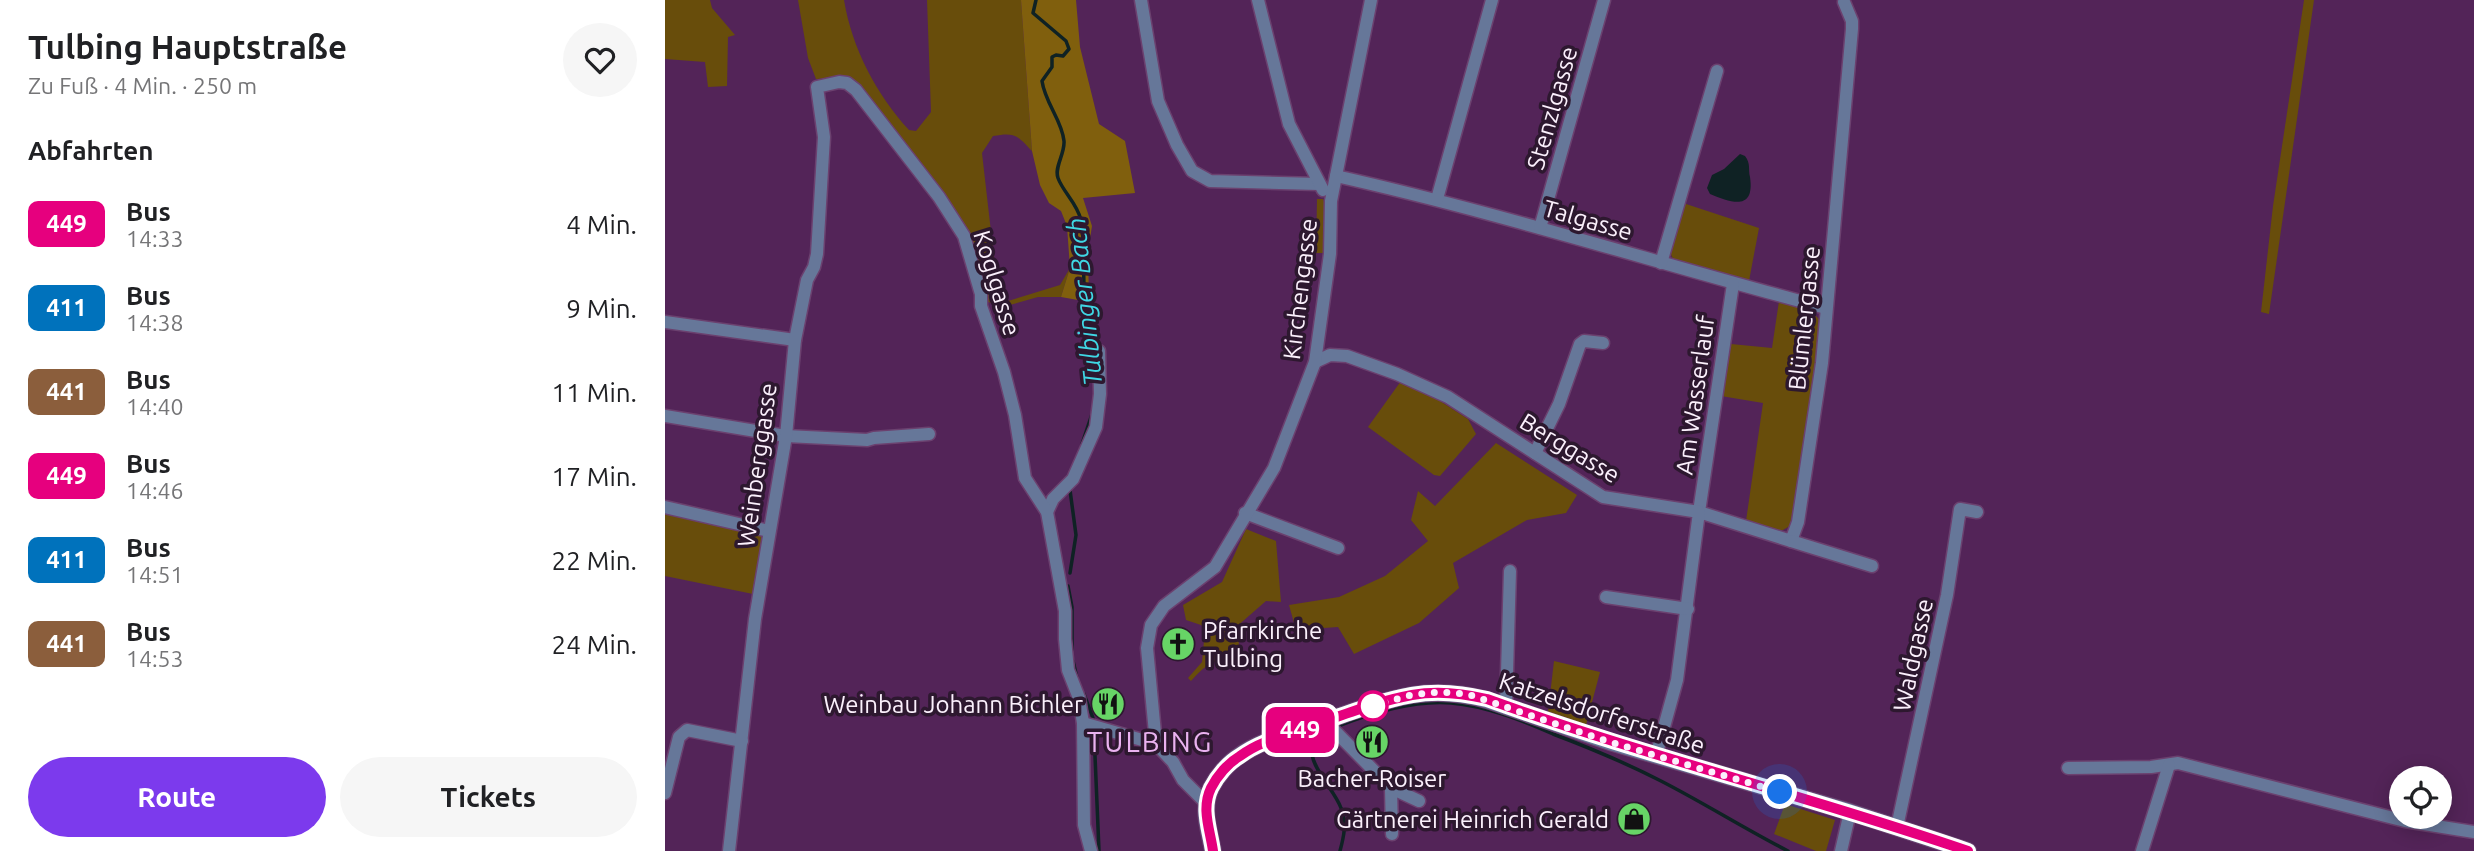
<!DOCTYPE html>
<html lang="de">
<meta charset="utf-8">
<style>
:root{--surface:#fff;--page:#f6f6f6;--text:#202124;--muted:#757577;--accent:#7c3aed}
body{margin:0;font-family:Ubuntu,sans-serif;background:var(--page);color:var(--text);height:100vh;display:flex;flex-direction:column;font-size:26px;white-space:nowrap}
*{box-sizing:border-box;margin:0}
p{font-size:23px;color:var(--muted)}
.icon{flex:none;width:38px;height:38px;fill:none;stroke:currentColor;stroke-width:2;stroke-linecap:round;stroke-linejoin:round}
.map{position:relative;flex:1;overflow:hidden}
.panel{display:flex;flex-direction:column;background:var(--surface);width:665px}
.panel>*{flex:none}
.badge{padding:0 14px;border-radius:10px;font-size:24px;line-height:46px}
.buttons{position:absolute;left:1724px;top:766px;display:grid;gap:14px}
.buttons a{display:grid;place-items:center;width:63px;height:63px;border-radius:50%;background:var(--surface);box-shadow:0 4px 18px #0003;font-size:35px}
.you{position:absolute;width:35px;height:35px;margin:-18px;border:5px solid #fff;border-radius:50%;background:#1a73e8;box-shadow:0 0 0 10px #1a73e833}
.map>.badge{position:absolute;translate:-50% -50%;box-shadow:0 0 0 4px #fff}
h2{padding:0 28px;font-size:26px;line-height:63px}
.round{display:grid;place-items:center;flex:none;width:74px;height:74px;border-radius:37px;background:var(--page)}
.summary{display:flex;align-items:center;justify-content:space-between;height:119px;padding:0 28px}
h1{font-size:33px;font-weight:600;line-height:52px}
.cta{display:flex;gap:14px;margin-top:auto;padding:14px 28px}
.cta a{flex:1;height:80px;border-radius:42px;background:var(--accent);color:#fff;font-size:28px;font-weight:600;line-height:80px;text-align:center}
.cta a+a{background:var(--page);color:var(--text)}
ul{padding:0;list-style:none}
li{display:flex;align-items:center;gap:21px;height:84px;padding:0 28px}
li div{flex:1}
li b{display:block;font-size:26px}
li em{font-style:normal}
li .badge{min-width:77px;font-weight:700;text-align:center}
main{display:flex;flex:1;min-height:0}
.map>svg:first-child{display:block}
.green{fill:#684d0b}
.forest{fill:#805f0d}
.water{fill:#0f2224}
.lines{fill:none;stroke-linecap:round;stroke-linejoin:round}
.stream{stroke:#0f2224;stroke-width:3.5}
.minor-casing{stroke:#6b416f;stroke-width:15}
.tertiary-casing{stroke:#6b416f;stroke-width:18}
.minor{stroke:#679;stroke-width:12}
.tertiary{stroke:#679;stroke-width:16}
.line-casing{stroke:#fff;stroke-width:16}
.line{stroke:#e6007e;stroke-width:10}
.walk{stroke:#fbf0fc;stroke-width:7;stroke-dasharray:0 12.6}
.stop-dot{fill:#fff;stroke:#e6007e;stroke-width:3.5}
.labels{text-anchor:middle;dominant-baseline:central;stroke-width:7;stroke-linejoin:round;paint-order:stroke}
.street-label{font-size:24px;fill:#fbf0fc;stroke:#2d182f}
.poi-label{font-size:24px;fill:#fbf0fc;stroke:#2d182f;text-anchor:end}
.water-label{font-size:26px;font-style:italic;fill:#3fd7e4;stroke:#2d182f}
.quarter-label{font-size:28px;letter-spacing:2px;fill:#eab2f0;stroke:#2d182f}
</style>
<main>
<section class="panel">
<div class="summary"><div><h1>Tulbing Hauptstraße</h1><p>Zu Fuß · 4 Min. · 250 m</p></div><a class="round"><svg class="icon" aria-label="heart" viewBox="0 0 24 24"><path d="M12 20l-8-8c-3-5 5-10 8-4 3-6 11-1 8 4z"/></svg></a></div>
<h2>Abfahrten</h2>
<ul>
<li><span class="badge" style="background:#e6007e;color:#fff">449</span><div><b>Bus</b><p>14:33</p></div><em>4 Min.</em></li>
<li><span class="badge" style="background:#0072bc;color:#fff">411</span><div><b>Bus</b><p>14:38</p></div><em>9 Min.</em></li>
<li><span class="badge" style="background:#8b5e3c;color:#fff">441</span><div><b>Bus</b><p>14:40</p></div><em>11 Min.</em></li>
<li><span class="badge" style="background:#e6007e;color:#fff">449</span><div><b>Bus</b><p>14:46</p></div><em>17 Min.</em></li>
<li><span class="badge" style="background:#0072bc;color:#fff">411</span><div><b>Bus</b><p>14:51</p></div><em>22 Min.</em></li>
<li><span class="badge" style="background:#8b5e3c;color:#fff">441</span><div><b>Bus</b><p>14:53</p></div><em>24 Min.</em></li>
</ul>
<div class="cta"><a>Route</a><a>Tickets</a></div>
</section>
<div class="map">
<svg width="1809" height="851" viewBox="0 0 1809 851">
<rect width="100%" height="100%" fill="#532458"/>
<g class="green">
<path d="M0 0H45L47 8 70 35 63 37 62 86 43 87 40 62 0 59Z"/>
<path d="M133 0H179C187 48 211 94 244 130L251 131 266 112 262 0H356L367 151C352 135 350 132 328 136L317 153 329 258 327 288 330 298 343 301 395 285 405 268 396 297H373L345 305 322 302 306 245 193 88 171 78 151 79 143 58Z"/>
<path d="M1639 0H1649L1604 314 1596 312 1608 206Z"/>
<path d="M652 199H658L663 213 662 253H651Z"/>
<path d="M1018 203 1094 228 1084 281 1008 259 1005 252Z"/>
<path d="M1114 301 1146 311 1155 320 1156 340 1130 516 1125 526 1116 531 1081 521 1098 403 1056 396 1066 344 1107 348Z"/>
<path d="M736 381 772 399 803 419 811 434 775 476 769 475 703 427Z"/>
<path d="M831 443 912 495 901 513 862 520 788 563 794 588 754 623 689 654 673 627 631 630 624 605 674 597 720 576 763 541 746 520 753 491 770 506Z"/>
<path d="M0 510 100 533 88 594 0 576Z"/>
<path d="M581 529 611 541 616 602 601 601 570 628 577 656C551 659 544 661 526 681L523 678 537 662 540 630 536 625 521 620 518 605 557 582Z"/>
<path d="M889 661 935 672 921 725 883 712Z"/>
<path d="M1120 804 1170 820 1161 851H1151L1109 834Z"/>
</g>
<path class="forest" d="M356 0H411L415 47 434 124 460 141 470 193 418 198 427 226 423 251 424 302 396 297 405 268 402 226 396 211 384 203 375 185 367 151Z"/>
<path class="water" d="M1075 154 1080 156C1086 164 1083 169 1085 177 1090 211 1067 203 1045 194L1042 188 1047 175 1059 169Z"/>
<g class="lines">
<g class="stream">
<path d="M371 0 368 13 401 41 404 49 398 56 391 55 387 57V67L377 81C380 103 397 120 399 141 400 154 389 167 393 178 398 192 412 203 416 220 420 241 418 263 419 285 421 312 426 338 429 365"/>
<path d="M417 444 427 414"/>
<path d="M405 490 411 535 405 573"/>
<path d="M403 586 407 607V650"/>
<path d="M408 661 412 678"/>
<path d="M419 694 428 718"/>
<path d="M671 727C706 713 748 700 786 703 821 706 856 720 888 734 925 748 961 763 996 781 1039 803 1080 829 1123 851"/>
<path d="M664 730C623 749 667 783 676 808 682 823 679 836 675 851"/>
<path d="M429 732 434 851"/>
</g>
<g class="minor-casing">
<g id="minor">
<path d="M476 0 493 101 512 145 527 171 545 181 654 184"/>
<path d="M593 0 624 124 658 190"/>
<path d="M671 176C836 213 998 265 1161 308"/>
<path d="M772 199 827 0"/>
<path d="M875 228 939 0"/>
<path d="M996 263 1052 71"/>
<path d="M1068 284 1034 512 1126 541 1133 522 1157 363 1187 29V21L1179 2"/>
<path d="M0 322 130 340"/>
<path d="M650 362 665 355 682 356 732 374 783 397 938 497 1034 512 1012 680 991 756"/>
<path d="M0 416 121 436 202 440 209 438 264 434"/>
<path d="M870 453 894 404 915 344 919 341 938 343"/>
<path d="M0 507 104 531"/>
<path d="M382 512 388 499 408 479 431 427 435 394 434 351"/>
<path d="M580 513 673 548"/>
<path d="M1126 541 1207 566"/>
<path d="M941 597 1023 609"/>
<path d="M841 706 845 571"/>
<path d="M660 721 726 788 754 801"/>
<path d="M418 723 491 744 508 762 518 780 541 803"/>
<path d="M491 744 482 648 486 625 499 606 550 567 609 468 650 362 665 254 666 201 706 0"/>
<path d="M1403 768 1486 767 1513 763 1740 821 1809 832"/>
<path d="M726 788 727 834"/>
<path d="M0 793 14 737 22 730 77 741"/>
<path d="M1232 827 1282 595 1295 509 1312 512"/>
<path d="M64 851 90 619 121 436 130 340 142 280 149 267 152 254 159 137 152 87 174 82 182 83 191 90 274 197 299 236 316 294V306L339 372 350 415 360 478 382 512 400 611V639L403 670 414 698 418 723 419 825 426 851"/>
<path d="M1176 851 1185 812"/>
<path d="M1477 851 1504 765"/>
</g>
</g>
<g class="tertiary-casing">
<path id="tertiary" d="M548 851C544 829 536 809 546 788 552 776 563 763 574 756 595 741 621 735 644 727 678 715 713 701 747 695 773 691 797 693 822 700L945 742 1185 812 1303 851"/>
</g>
<use href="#minor" class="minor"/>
<use href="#tertiary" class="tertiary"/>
</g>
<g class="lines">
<g class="line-casing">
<path id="line" d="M548 851C545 829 536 809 546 788 552 776 563 763 575 756 595 741 621 735 644 727 678 715 713 701 747 695 773 690 797 693 822 699 980 756 1144 796 1303 851"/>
</g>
<use href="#line" class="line"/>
<path class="walk" d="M708 706 746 695 773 692 802 694 945 742 1115 792"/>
</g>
<defs>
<g id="church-disc" transform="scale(1.75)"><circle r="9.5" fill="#67d466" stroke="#2d182f"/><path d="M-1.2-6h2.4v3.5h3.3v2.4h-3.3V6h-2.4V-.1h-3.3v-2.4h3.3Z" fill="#111"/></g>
<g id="restaurant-disc" transform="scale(1.75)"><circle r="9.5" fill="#67d466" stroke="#2d182f"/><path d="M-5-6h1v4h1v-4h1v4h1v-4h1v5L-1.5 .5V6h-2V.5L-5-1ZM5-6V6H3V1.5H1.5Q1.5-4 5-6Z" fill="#111"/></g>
<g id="shop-disc" transform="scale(1.75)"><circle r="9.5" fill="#67d466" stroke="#2d182f"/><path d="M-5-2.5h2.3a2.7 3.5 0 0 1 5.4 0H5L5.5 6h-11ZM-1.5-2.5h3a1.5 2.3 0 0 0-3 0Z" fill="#111"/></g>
</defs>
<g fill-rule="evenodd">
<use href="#church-disc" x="513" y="644"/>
<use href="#restaurant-disc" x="443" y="704"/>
<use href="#restaurant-disc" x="707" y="742"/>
<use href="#shop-disc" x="969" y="819"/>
</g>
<circle class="stop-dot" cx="708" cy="706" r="14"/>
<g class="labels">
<g class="street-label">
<text transform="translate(887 108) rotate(-74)">Stenzlgasse</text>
<text transform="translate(923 220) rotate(16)">Talgasse</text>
<text transform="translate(332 283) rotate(73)">Koglgasse</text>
<text transform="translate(635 289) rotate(-83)">Kirchengasse</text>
<text transform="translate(1139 318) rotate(-84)">Blümlergasse</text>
<text transform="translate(1030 395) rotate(-82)">Am Wasserlauf</text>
<text transform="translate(905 448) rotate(31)">Berggasse</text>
<text transform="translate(92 465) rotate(-82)">Weinberggasse</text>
<text transform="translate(1248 655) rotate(-78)">Waldgasse</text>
<text transform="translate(937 713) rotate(18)">Katzelsdorferstraße</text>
</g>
<g class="poi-label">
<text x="538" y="630" text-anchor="start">Pfarrkirche<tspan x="538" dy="28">Tulbing</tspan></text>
<text x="418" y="704">Weinbau Johann Bichler</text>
<text x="707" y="778" text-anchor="middle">Bacher-Roiser</text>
<text x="944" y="819">Gärtnerei Heinrich Gerald</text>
</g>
<g class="water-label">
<text transform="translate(419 302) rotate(-96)">Tulbinger Bach</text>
</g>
<g class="quarter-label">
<text x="485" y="741">TULBING</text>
</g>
</g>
</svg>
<div class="buttons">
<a><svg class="icon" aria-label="locate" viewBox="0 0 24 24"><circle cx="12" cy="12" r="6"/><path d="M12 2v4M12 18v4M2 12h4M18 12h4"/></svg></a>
</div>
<div class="you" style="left:1115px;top:792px"></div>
<b class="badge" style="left:635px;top:730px;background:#e6007e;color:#fff">449</b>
</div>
</main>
